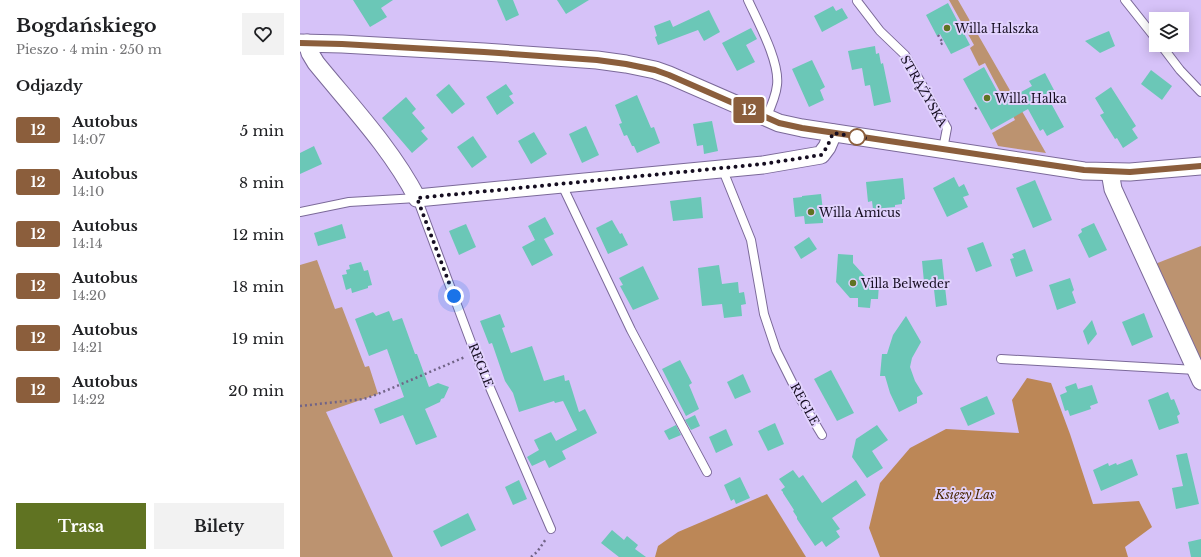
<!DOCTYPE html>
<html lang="pl">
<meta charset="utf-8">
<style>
:root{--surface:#fff;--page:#f2f2f2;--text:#202124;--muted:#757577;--accent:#607322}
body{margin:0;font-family:"Libre Baskerville",serif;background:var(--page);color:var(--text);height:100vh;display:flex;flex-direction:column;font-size:15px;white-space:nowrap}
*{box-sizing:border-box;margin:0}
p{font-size:13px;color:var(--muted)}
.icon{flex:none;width:22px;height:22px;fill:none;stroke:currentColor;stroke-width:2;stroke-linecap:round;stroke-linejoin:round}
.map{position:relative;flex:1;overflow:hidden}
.side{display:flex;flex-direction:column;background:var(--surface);width:300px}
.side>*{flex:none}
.badge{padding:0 8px;border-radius:3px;font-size:14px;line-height:26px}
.tools{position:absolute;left:849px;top:12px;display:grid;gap:8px}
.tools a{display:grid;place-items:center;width:40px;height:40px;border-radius:0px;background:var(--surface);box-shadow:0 2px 10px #0003;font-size:20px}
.you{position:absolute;width:20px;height:20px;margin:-10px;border:3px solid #fff;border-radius:50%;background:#1a73e8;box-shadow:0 0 0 6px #1a73e833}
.map>.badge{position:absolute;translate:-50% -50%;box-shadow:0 0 0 2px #fff}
h2{padding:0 16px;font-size:15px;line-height:36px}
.round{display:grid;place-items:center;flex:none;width:42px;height:42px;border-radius:0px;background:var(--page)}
.headline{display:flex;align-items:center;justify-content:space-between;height:68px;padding:0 16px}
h1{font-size:19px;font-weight:700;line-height:30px}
.cta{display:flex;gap:8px;margin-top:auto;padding:8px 16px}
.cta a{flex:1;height:46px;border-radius:0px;background:var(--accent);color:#fff;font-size:16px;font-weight:700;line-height:46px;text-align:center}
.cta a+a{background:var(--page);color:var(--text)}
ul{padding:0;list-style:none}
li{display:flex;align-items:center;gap:12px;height:52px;padding:0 16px}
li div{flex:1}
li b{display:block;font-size:15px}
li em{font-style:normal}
li .badge{min-width:44px;font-weight:700;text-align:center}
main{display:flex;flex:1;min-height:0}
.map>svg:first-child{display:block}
.green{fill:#bc9370}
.forest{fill:#bc8757}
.building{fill:#6bc7b7}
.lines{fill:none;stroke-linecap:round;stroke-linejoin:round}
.service-casing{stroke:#7b6999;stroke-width:10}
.minor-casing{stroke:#7b6999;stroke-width:19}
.path{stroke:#716487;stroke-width:2.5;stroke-dasharray:2 3;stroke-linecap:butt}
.service{stroke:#fff;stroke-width:8}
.minor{stroke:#fff;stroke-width:17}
.line-casing{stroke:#fff;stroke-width:9}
.line{stroke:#8b5e3c;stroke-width:6}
.walk{stroke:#160e21;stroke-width:4;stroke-dasharray:0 7.2}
.poi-dot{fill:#607322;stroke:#e1d2fd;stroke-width:1.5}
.stop-dot{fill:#fff;stroke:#8b5e3c;stroke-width:2}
.labels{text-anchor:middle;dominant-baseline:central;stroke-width:4;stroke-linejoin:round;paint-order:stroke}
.poi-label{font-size:12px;fill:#160e21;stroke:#e1d2fd;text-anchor:start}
.street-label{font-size:12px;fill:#160e21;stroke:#e1d2fd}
.park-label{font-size:12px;font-style:italic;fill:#482500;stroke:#e1d2fd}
</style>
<main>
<section class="side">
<div class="headline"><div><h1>Bogdańskiego</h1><p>Pieszo · 4 min · 250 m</p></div><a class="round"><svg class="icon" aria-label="heart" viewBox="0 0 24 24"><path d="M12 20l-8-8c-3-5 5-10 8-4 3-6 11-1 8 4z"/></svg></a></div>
<h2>Odjazdy</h2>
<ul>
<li><span class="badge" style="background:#8b5e3c;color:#fff">12</span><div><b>Autobus</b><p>14:07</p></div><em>5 min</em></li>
<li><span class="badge" style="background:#8b5e3c;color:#fff">12</span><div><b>Autobus</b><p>14:10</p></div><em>8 min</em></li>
<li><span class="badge" style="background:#8b5e3c;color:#fff">12</span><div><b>Autobus</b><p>14:14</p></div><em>12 min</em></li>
<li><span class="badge" style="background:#8b5e3c;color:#fff">12</span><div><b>Autobus</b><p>14:20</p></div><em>18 min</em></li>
<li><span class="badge" style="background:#8b5e3c;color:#fff">12</span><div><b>Autobus</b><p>14:21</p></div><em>19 min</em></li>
<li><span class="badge" style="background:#8b5e3c;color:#fff">12</span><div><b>Autobus</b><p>14:22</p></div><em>20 min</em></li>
</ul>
<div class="cta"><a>Trasa</a><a>Bilety</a></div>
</section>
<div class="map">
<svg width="901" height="557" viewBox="0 0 901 557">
<rect width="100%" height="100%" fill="#d6c2f8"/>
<g class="green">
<path d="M649 0H658L746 153 698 146 692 133 715 120 685 63 679 66 670 48 674 45Z"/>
<path d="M901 246V366L855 264Z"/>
<path d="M17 260 35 309 42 307 65 367 69 366 78 394 26 412 93 557H0V265Z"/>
</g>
<g class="forest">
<path d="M727 378 751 383 770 434 793 504 839 501 852 527 825 547 828 557H580L569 528 580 483 610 448 646 429 719 433 712 400Z"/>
<path d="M467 494 506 557H355L358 546 378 532Z"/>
</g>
<g class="building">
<path d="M53 0H93L81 8 87 17 70 27Z"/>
<path d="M197 0H213L219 15 206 21Z"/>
<path d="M257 0H289L266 14Z"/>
<path d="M648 3 670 45 651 54 640 34 637 36 626 15Z"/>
<path d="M533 6 536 11 542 8 548 18 522 32 514 16Z"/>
<path d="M409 10 420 32 404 41 398 30 358 45 355 37 357 36 354 26 370 20 373 27Z"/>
<path d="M451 28 457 39 446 45 455 62 437 71 422 43Z"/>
<path d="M809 31 815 46 800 53 785 41Z"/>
<path d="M575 46 576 54 579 53 581 64 583 63 591 102 574 106 570 85 565 86 562 68 552 70 548 51Z"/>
<path d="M512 60 525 87 520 90 524 100 509 107 492 69Z"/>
<path d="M684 67 703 102 732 86 729 81 745 73 754 90 746 94 764 127 747 136 743 129 740 131 728 109 691 130 663 79Z"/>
<path d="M851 70 872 86 862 100 841 84Z"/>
<path d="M149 84 165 104 152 114 136 95Z"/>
<path d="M206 84 213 94 209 96 214 103 197 115 186 97Z"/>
<path d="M811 87 836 126 832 129 838 138 823 148 817 138 815 139 800 115 804 113 795 98Z"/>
<path d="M337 95 351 128 354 127 360 143 337 153 334 146H332L327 135 324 136 319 124 322 123 315 105Z"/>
<path d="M106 97 116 109 112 113 125 128 121 131 128 139 112 153 82 118Z"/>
<path d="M412 121 418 151 404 154 403 145 397 146 393 124Z"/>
<path d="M286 126 299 155 282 163 269 134Z"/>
<path d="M234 132 247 154 231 164 218 141Z"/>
<path d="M173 136 187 157 172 168 157 147Z"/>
<path d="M14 146 22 164 0 174V153Z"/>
<path d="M654 177 659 187 664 184 669 195 663 197 668 207 647 217 633 188Z"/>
<path d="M603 178 605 199 602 200V204L595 205V207L573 209 572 201 568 202 566 182Z"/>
<path d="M735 180 752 220 733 228 716 188Z"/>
<path d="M521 194 524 219H523V223L505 224 504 216 495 217 493 198 502 197V196Z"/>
<path d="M401 197 403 218 373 221 370 201Z"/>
<path d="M245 217 254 234 244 239 253 255 232 266 222 247 235 240 228 226Z"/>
<path d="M312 220 320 234 322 233 328 245 308 254 296 228Z"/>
<path d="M794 223 807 250 789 258 778 235 782 232 781 229Z"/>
<path d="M42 224 46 238 18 246 14 233Z"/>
<path d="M166 224 176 247 159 255 149 231Z"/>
<path d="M509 237 517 249 501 259 494 247Z"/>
<path d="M683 242 692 266 676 272 667 248Z"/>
<path d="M725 249 733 271 716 277 710 259 714 258 712 254Z"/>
<path d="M538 254 553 255V263L572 284H579L578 299H571L570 308 558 307V298H550L536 282Z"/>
<path d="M642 259 647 305 636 307 633 281 624 282 622 261Z"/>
<path d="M61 262 64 271 68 270 72 285 68 286V288L52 293 51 288 46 290 42 275 47 274 46 270 50 269 49 265Z"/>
<path d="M419 265 422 284 438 282 439 293 444 292 446 304 441 305 442 316 424 318 422 304 402 306 398 268Z"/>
<path d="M343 266 359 299 333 310 320 286 323 285 319 278Z"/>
<path d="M770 278 774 290 772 292 776 303 757 310 749 285Z"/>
<path d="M89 311 93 321 102 318 115 354H117L129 387 138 383 149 387 144 398 141 399 140 402 125 409 137 437 116 445 103 415 80 424 74 409 104 397 87 349 69 356 55 319 73 312 76 316Z"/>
<path d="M844 313 853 337 832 346 822 322Z"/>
<path d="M200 314 205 327 202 328 211 353 232 346 244 381 264 375 265 381 269 380 279 412 285 409 297 433 262 451 266 459 249 468 245 460 232 466 227 457 239 450 234 440 251 432 256 441 277 430 263 401 255 403 254 401 219 412 213 393 205 381 192 343 189 344 180 321Z"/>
<path d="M606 316 621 342 612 358 610 367 615 381 623 394 617 397V403L599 412 590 393 585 376H580L582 354H587L593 335Z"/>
<path d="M792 320 797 334 788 345 783 331Z"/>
<path d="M380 360 392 383 389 385 399 409 386 416 362 369Z"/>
<path d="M531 370 554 413 537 421 514 379Z"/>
<path d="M443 374 451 392 435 399 427 382Z"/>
<path d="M776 383 778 389 792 385 798 403 790 406 791 409 770 416 768 410 765 411 760 395 767 392 765 387Z"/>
<path d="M868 392 871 400 874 399 880 414 877 416 879 423 859 430 848 400Z"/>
<path d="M687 396 695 414 668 426 660 408Z"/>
<path d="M395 415 400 426 391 430 385 420Z"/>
<path d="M475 423 484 444 468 451 458 431Z"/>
<path d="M376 425 381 435 369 440 364 431Z"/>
<path d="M577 425 588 440 572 451 583 468 567 478 552 457 556 439Z"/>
<path d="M426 429 433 445 416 453 409 437Z"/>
<path d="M887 453 899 504 876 509 872 488 883 486 876 455Z"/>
<path d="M832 459 838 475 801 491 793 470 808 463 809 466 816 463 817 465Z"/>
<path d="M493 470 499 478 503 475 522 503 556 480 566 495 532 518 540 529 536 531 540 537 526 547 522 541 515 546 497 519V517L493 511 494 510 483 493V492L481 490 485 487 479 479Z"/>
<path d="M440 477 450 498 436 504 434 499 431 501 424 485Z"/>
<path d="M219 480 227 499 213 505 205 487Z"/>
<path d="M168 513 176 530 141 547 133 531Z"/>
<path d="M312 530 324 540 327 536 338 545 335 549 346 557H319L301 543Z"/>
<path d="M901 539V557H891L888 542Z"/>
</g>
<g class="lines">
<g class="service-casing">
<g id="service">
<path d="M448 0C458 22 480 62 477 85 476 96 471 107 466 118"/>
<path d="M825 0 856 39"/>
<path d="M557 1 580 31 605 55 647 128 643 149"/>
<path d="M861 45 880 70 901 92"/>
<path d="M422 168 451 240 464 314 476 350 501 400 522 435"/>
<path d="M262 185 331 330 407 472"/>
<path d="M0 212 49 202 117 198 175 353 251 529"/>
<path d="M701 359 896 370"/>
</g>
</g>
<g class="minor-casing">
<g id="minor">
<path d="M0 43 42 44 184 52 297 60 326 64 355 70 369 75 479 123 502 128 784 171 830 172 901 166"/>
<path d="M7 43 10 53 16 63C51 106 91 148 117 198L463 165 521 155 527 147 533 133"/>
<path d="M810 172 813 189 901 381"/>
</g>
</g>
<g class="path">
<path d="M638 35 643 43 639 45"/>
<path d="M675 109 678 106"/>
<path d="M0 406 64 399 78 394 165 357"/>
<path d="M231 557 237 552 246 539"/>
</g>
<use href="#service" class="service"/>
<use href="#minor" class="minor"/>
</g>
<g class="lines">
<g class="line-casing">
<path id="line" d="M0 43 42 44 184 52 297 60 326 64 355 70 369 75 479 123 502 128 784 170 830 172 901 166"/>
</g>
<use href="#line" class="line"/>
<path class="walk" d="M154 296 117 198 463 164 521 155 527 147 533 133 565 138 557 137"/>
</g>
<g class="poi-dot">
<circle cx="647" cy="28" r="4"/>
<circle cx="687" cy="98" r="4"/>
<circle cx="511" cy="212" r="4"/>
<circle cx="553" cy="283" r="4"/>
</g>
<circle class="stop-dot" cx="557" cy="137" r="8"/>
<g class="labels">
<g class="poi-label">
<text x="655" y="28">Willa Halszka</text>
<text x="695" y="98">Willa Halka</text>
<text x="519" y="212">Willa Amicus</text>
<text x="561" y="283">Villa Belweder</text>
</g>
<g class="street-label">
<text transform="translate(624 91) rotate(60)">STRĄŻYSKA</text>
<text transform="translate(181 365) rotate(68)">REGLE</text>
<text transform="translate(505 404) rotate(61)">REGLE</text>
</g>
<g class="park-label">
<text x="665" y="494">Księży Las</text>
</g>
</g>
</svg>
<div class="tools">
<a><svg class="icon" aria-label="layers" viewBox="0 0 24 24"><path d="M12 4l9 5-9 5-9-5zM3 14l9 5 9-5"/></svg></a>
</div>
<div class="you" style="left:154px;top:296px"></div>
<b class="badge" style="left:449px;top:110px;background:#8b5e3c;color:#fff">12</b>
</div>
</main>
